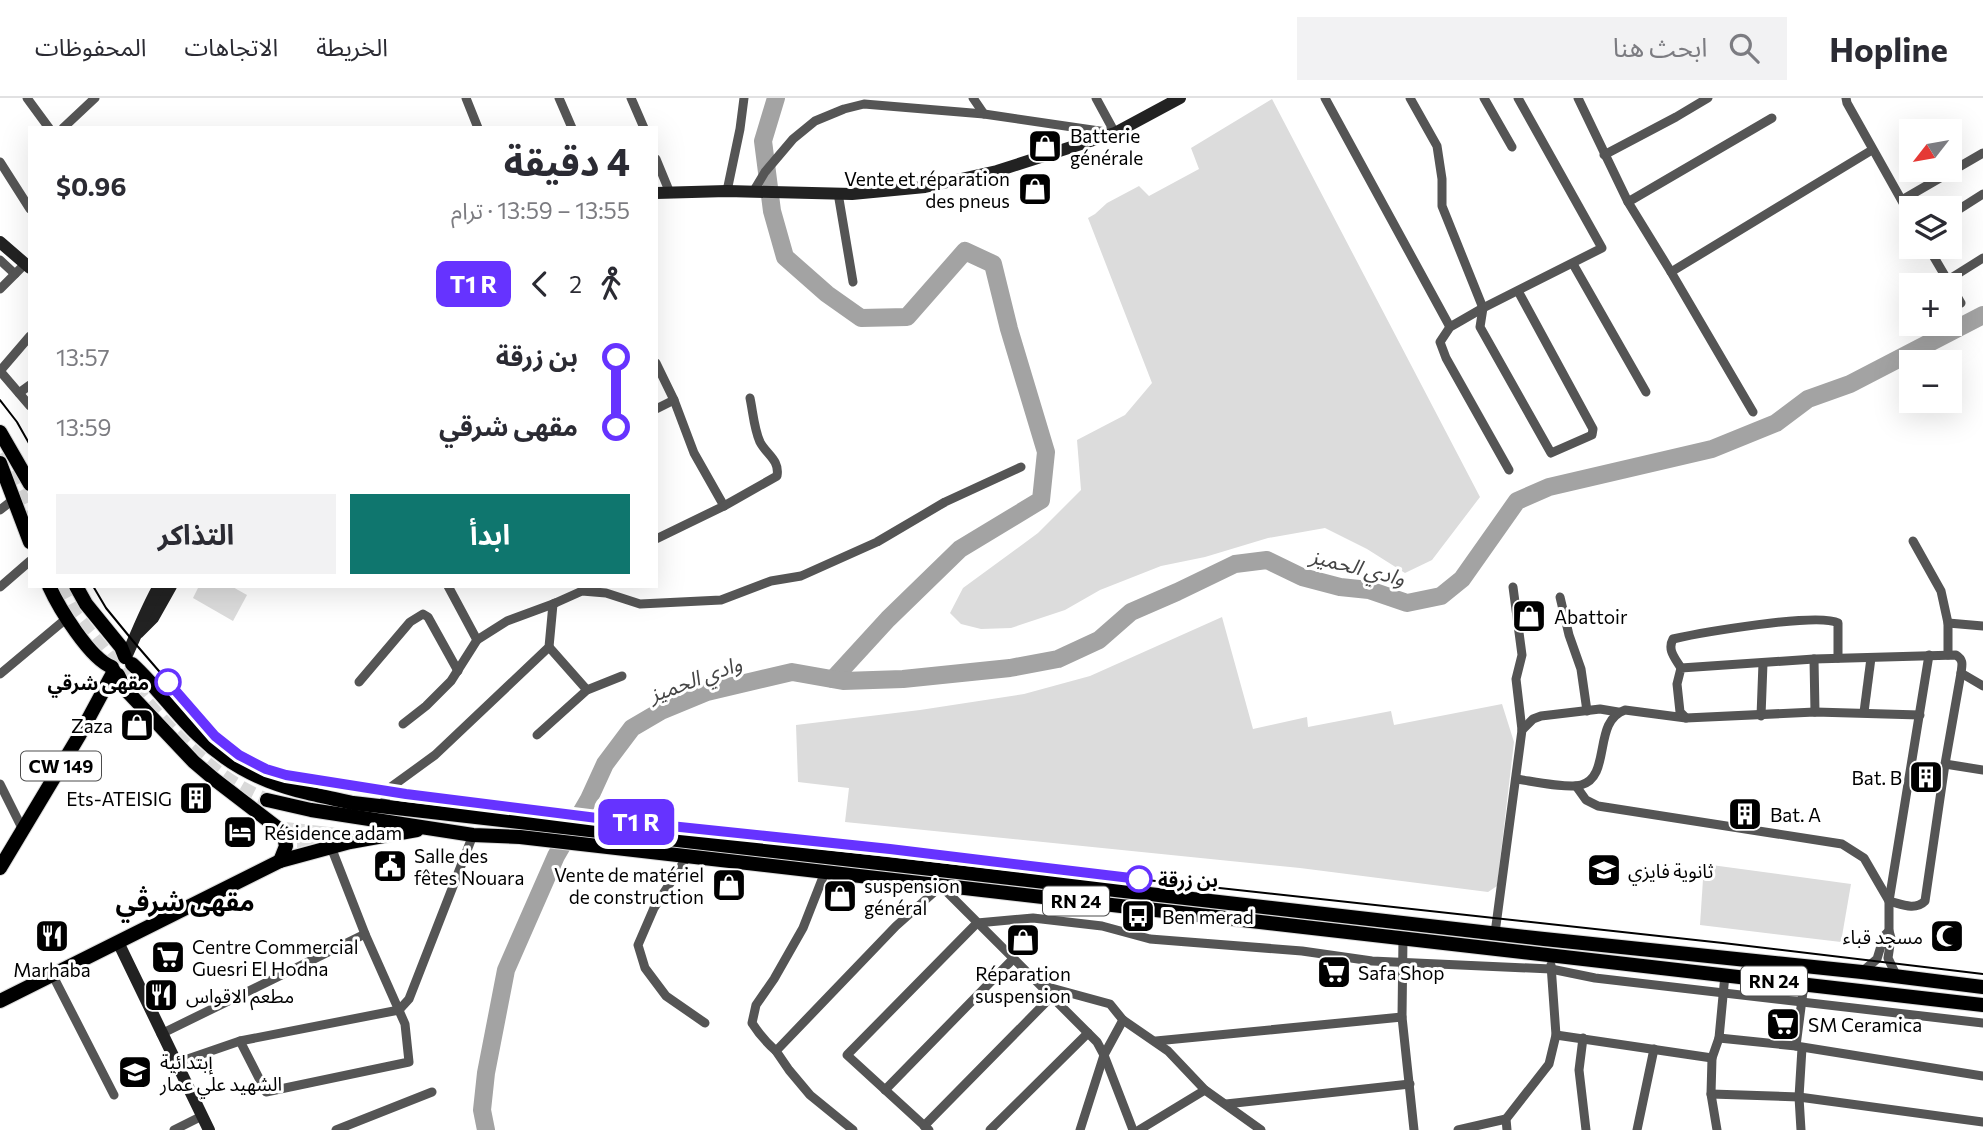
<!DOCTYPE html>
<html lang="ar">
<meta charset="utf-8">
<style>
:root{--surface:#fff;--page:#f2f2f3;--text:#2b2b33;--muted:#7c7c81;--line:#e1e1e2;--accent:#0f766e}
body{margin:0;font-family:Commissioner,"Noto Sans Arabic",sans-serif;background:var(--page);color:var(--text);direction:rtl;height:100vh;display:flex;flex-direction:column;font-size:26px;white-space:nowrap}
*{box-sizing:border-box;margin:0}
p{font-size:23px;color:var(--muted)}
.icon{flex:none;width:38px;height:38px;fill:none;stroke:currentColor;stroke-width:2;stroke-linecap:round;stroke-linejoin:round}
.map{position:relative;flex:1;overflow:hidden;direction:ltr}
.drawer{position:absolute;left:28px;top:28px;width:630px;height:462px;display:flex;flex-direction:column;background:var(--surface);border-radius:0px;box-shadow:0 7px 28px #0002;direction:rtl}
.drawer>*{flex:none}
.badge{padding:0 14px;border-radius:10px;font-size:24px;line-height:46px}
.needle{width:46px;rotate:239deg}
.controls{position:absolute;left:1899px;top:21px;display:grid;gap:14px}
.controls a{display:grid;place-items:center;width:63px;height:63px;border-radius:0px;background:var(--surface);box-shadow:0 7px 28px #0002;font-size:35px}
.map>.badge{position:absolute;translate:-50% -50%;box-shadow:0 0 0 4px #fff}
.legs{display:flex;align-items:center;gap:10px;height:77px;padding:0 28px;font-size:23px}
.legs p{margin-inline-start:auto}
.overview{display:flex;align-items:center;justify-content:space-between;height:119px;padding:0 28px}
h1{font-size:38px;font-weight:700;line-height:52px}
.primary-button{display:flex;gap:14px;margin-top:auto;padding:14px 28px}
.primary-button a{flex:1;height:80px;border-radius:0px;background:var(--accent);color:#fff;font-size:28px;font-weight:700;line-height:80px;text-align:center}
.primary-button a+a{background:var(--page);color:var(--text)}
ul{padding:0 28px;list-style:none}
li{display:flex;align-items:center;gap:24px;height:70px;font-size:26px}
li i{display:grid;place-items:center;width:10px;height:100%;margin:0 9px;background:currentColor}
li i::after{content:'';width:18px;height:18px;margin:-9px;border:5px solid;border-radius:50%;background:var(--surface)}
li p{margin-inline-start:auto}
li:first-child i{background:linear-gradient(#0000 50%,currentColor 0)}
li:last-child i{background:linear-gradient(currentColor 50%,#0000 0)}
header{display:flex;align-items:center;gap:42px;box-sizing:border-box;height:98px;padding:0 35px;background:var(--surface);border-bottom:2px solid var(--line)}
header strong{font-size:33px}
nav{display:flex;gap:38px;margin-inline-start:auto;font-size:24px}
.search{width:490px;height:63px;background:var(--page);display:flex;align-items:center;gap:18px;box-sizing:border-box;padding:0 24px;border-radius:0px;color:var(--muted);font-size:26px}
.map>svg:first-child{display:block}
.green{fill:#dcdcdc}
.lines{fill:none;stroke-linecap:round;stroke-linejoin:round}
.river{stroke:#a3a3a3;stroke-width:18}
.primary-tunnel{stroke:#d9d9d9;stroke-width:14;stroke-dasharray:14 7;stroke-linecap:butt}
.primary-casing{stroke:#dbdbdb;stroke-width:16}
.street{stroke:#555;stroke-width:9}
.secondary{stroke:#222;stroke-width:12}
.primary{stroke:#000;stroke-width:14}
.tram{stroke:#000;stroke-width:2}
.line-1-casing{stroke:#fff;stroke-width:16}
.line-1{stroke:#63f;stroke-width:10}
.stop-1-dot{fill:#fff;stroke:#63f;stroke-width:3.5}
.labels{text-anchor:middle;dominant-baseline:central;stroke-width:6;stroke-linejoin:round;paint-order:stroke}
.shield{fill:#fff;stroke:#4c4c4c;stroke-width:2}
.shield-label{font-size:18px;font-weight:bold;fill:#000}
.poi-label{font-size:19px;fill:#000;stroke:#fff;text-anchor:start}
.stop-label{font-size:19px;font-weight:bold;fill:#000;stroke:#fff;text-anchor:end}
.water-label{font-size:21px;font-style:italic;fill:#444;stroke:#fff}
.district-label{font-size:26px;font-weight:bold;fill:#000;stroke:#fff}
</style>
<header>
<strong>Hopline</strong>
<div class="search"><svg class="icon" aria-label="search" viewBox="0 0 24 24"><circle cx="10" cy="10" r="6"/><path d="M15 15l6 6"/></svg>ابحث هنا</div>
<nav><a>الخريطة</a><a>الاتجاهات</a><a>المحفوظات</a></nav>
</header>
<div class="map">
<svg width="1983" height="1032" viewBox="0 0 1983 1032">
<rect width="100%" height="100%" fill="#fff"/>
<g class="green">
<path d="M1272 1 1480 399 1432 462 1405 475 1367 451 1325 430 1268 440 1205 459 1161 468 1100 492 1065 512 1011 530 981 531 961 526 950 515 963 490 1038 435 1081 392 1077 342 1125 317 1152 285 1088 120 1095 116 1107 105 1139 88 1149 98 1199 71 1191 50Z"/>
<path d="M199 488H231L247 497 233 523 193 500Z"/>
<path d="M1222 519 1253 631 1307 619 1308 629 1391 613 1394 627 1502 606 1514 644 1497 788 1488 794 1300 770 845 724 849 690 798 684 796 627 920 612 1024 596 1090 578Z"/>
<path d="M286 724 338 730 340 738 297 750C298 740 294 731 286 724Z"/>
<path d="M1704 766 1851 786 1841 844 1700 827Z"/>
</g>
<g class="lines">
<g class="river">
<path d="M776 0 763 43 772 113 785 159 827 196 861 220 907 219 965 153 993 166 1009 231 1046 354 1041 402 960 451 888 521 833 581"/>
<path d="M486 1032 482 1012 486 975 506 872 556 758 589 701 605 666 632 630 661 613 707 594 792 574 843 583 903 581 1010 570 1058 561 1099 542 1131 514 1177 494 1235 466 1267 462 1302 479 1340 489 1369 492 1407 505 1441 498 1462 481 1517 403 1549 389 1712 351 1776 325 1808 301 1850 286 1983 217"/>
</g>
<g class="primary-tunnel">
<path d="M0 356 20 395 30 418"/>
<path d="M60 488 75 516 89 534C139 593 193 673 267 702"/>
</g>
<g class="primary-casing">
<g id="primary">
<path d="M0 334 30 386"/>
<path d="M0 365 30 444"/>
<path d="M49 488C59 510 90 561 112 569"/>
<path d="M76 488 86 506 121 549 125 559"/>
<path d="M132 566C156 588 175 615 198 637 245 683 291 692 353 705L1544 841 1862 874 1983 889"/>
<path d="M118 577 125 591 194 664 214 681 283 734 286 748 280 763"/>
<path d="M267 702 311 712 473 737 520 739 1983 907"/>
<path d="M0 770 79 638 114 573"/>
<path d="M0 903 280 763 350 744 417 732"/>
</g>
</g>
<g class="street">
<path d="M27 0 49 30"/>
<path d="M466 0 478 30"/>
<path d="M559 0 572 30"/>
<path d="M631 0 644 30"/>
<path d="M973 0 984 16"/>
<path d="M1096 0 1115 35"/>
<path d="M1325 0 1450 229"/>
<path d="M1410 0 1437 48 1442 81V108L1483 210 1480 229 1551 355 1592 337 1593 331 1518 193"/>
<path d="M1484 0 1512 49"/>
<path d="M1578 0 1628 104 1671 174 1753 314"/>
<path d="M1846 0 1847 5 1911 119"/>
<path d="M63 30 95 0"/>
<path d="M1604 57 1676 19 1708 0"/>
<path d="M656 61 670 95"/>
<path d="M0 64 30 111"/>
<path d="M727 93 740 31 744 0"/>
<path d="M753 94 765 74 793 41 815 23 844 11 864 6 984 16 1113 35"/>
<path d="M838 95 853 184"/>
<path d="M1902 102 1983 55"/>
<path d="M1628 104 1772 20"/>
<path d="M1950 117 1983 96"/>
<path d="M1928 149 1961 205"/>
<path d="M0 162 15 176"/>
<path d="M1573 166 1646 294"/>
<path d="M1671 174 1872 52"/>
<path d="M1948 182 1983 160"/>
<path d="M0 191 25 166"/>
<path d="M30 238 0 273 30 308"/>
<path d="M656 265 674 302 694 355 724 408 656 441"/>
<path d="M19 295 30 287"/>
<path d="M656 311 674 302"/>
<path d="M1509 372 1446 260 1440 244 1450 229 1483 210 1602 150 1518 0"/>
<path d="M724 408 777 378C780 362 766 356 760 344 754 331 753 314 750 300"/>
<path d="M0 412 14 401"/>
<path d="M1913 443 1941 493 1948 525V557"/>
<path d="M448 488 477 542 507 523 553 506 582 493 606 495 640 506 721 502 771 483 801 478 877 444 945 404 1021 369"/>
<path d="M0 489 30 463"/>
<path d="M1513 489 1522 557 1516 581 1522 632"/>
<path d="M1560 499 1569 537 1581 571 1587 613"/>
<path d="M1948 525 1983 528"/>
<path d="M549 549 587 592"/>
<path d="M1814 561 1815 614"/>
<path d="M1681 570C1675 560 1667 552 1673 541 1699 535 1819 514 1838 525V560"/>
<path d="M1961 575 1983 588"/>
<path d="M0 576 67 520"/>
<path d="M359 584 410 524 423 516 428 519 458 573"/>
<path d="M1864 614 1871 560"/>
<path d="M1761 618 1763 565"/>
<path d="M403 626 426 608 451 583 477 542"/>
<path d="M537 637 587 592 622 578"/>
<path d="M1945 666 1983 672"/>
<path d="M1516 681C1531 683 1569 691 1581 687 1612 679 1592 623 1625 612L1686 620 1815 614 1920 617"/>
<path d="M0 686 23 732"/>
<path d="M1576 688 1586 702 1598 708 1842 746 1864 760 1889 803C1901 806 1915 813 1925 803L1945 666 1961 575C1962 567 1964 562 1956 557L1814 561 1681 570 1677 586 1680 614 1686 620"/>
<path d="M382 708 391 689 435 657 549 549 553 506 555 505"/>
<path d="M687 759 654 810 638 847 645 870 666 898 705 925"/>
<path d="M1495 835 1522 632 1533 621 1541 618 1600 611 1618 614"/>
<path d="M1403 840 1402 919 1414 1032"/>
<path d="M1863 873 1877 861 1884 838 1889 833"/>
<path d="M53 878 114 997"/>
<path d="M1897 879 1888 860 1891 840 1889 833V803L1929 557"/>
<path d="M1044 888 1110 906 1123 922 1168 953 1205 992 1261 1032"/>
<path d="M161 936 365 836"/>
<path d="M1556 937 1712 960"/>
<path d="M1583 940 1579 972 1586 1032"/>
<path d="M1719 940 1796 948 1983 978"/>
<path d="M240 943 266 994 409 964 405 926 365 836 331 749"/>
<path d="M1156 943 1402 919"/>
<path d="M1796 948 1804 886"/>
<path d="M776 953C766 944 759 936 752 925L756 907 774 881 803 830 825 774"/>
<path d="M176 965 240 943 399 912 409 901 473 737"/>
<path d="M885 992 1013 861"/>
<path d="M1711 996 1799 999 1983 1024"/>
<path d="M1226 1006 1410 986"/>
<path d="M924 1028 1051 899"/>
<path d="M174 1032 202 1018"/>
<path d="M336 1032 432 994"/>
<path d="M853 1032 810 997 789 972 776 953 896 828 941 788 1097 944 1104 957 1133 1032"/>
<path d="M929 1032 847 957 977 825 1033 820 1102 828 1150 841 1302 853 1372 863 1551 871 1595 880 1983 925"/>
<path d="M990 1032 1088 935"/>
<path d="M1080 1032 1104 957 1123 922"/>
<path d="M1139 1032 1205 992"/>
<path d="M1458 1032 1506 1021"/>
<path d="M1507 1032 1506 1021 1549 966 1556 937 1551 867"/>
<path d="M1637 1032 1654 951"/>
<path d="M1717 1032 1711 996 1712 960 1719 940 1725 877"/>
<path d="M1801 1032 1799 999 1802 950"/>
</g>
<g class="secondary">
<path d="M656 95 727 93 852 96 925 89 997 73 1115 35 1180 0"/>
<path d="M0 144 30 170"/>
<path d="M138 535 153 520 171 488"/>
<path d="M126 559C137 535 146 511 159 488"/>
<path d="M118 844 209 1032"/>
</g>
<use href="#primary" class="primary"/>
<g class="tram">
<path d="M0 302 17 324 30 347"/>
<path d="M93 488 106 510 133 543 215 638 239 657 266 671 336 686 424 698 613 722 913 754 1028 769 1723 845 1983 876"/>
</g>
</g>
<g class="lines">
<g class="line-1-casing">
<path id="line-1" d="M168 584 215 638 239 657 266 671 286 677 406 696 613 722 890 751 1139 781"/>
</g>
<use href="#line-1" class="line-1"/>
</g>
<defs>
<g id="shop-square" transform="scale(1.75)"><rect x="-9" y="-9" width="18" height="18" rx="4" fill="#000" stroke="#fff"/><path d="M-5-2.5h2.3a2.7 3.5 0 0 1 5.4 0H5L5.5 6h-11ZM-1.5-2.5h3a1.5 2.3 0 0 0-3 0Z" fill="#fff"/></g>
<g id="building-square" transform="scale(1.75)"><rect x="-9" y="-9" width="18" height="18" rx="4" fill="#000" stroke="#fff"/><path d="M-4-6H4V6H1V3H-1V6H-4ZM-2.5-4.3h1.7v1.8h-1.7ZM.8-4.3h1.7v1.8H.8ZM-2.5-1h1.7V.8h-1.7ZM.8-1h1.7V.8H.8Z" fill="#fff"/></g>
<g id="hotel-square" transform="scale(1.75)"><rect x="-9" y="-9" width="18" height="18" rx="4" fill="#000" stroke="#fff"/><path d="M-6-4.5h1.5V1H6V5H4.5V3h-9V5H-6ZM-4 0a1.8 1.8 0 1 1 3.6 0ZM.5 0V-2.5h3Q6-2.5 6 0Z" fill="#fff"/></g>
<g id="civic-square" transform="scale(1.75)"><rect x="-9" y="-9" width="18" height="18" rx="4" fill="#000" stroke="#fff"/><path d="M-.6-6.5H3V-4.5H.6V-3L4-1V1h2V6H-6V1h2V-1L-.6-3ZM-1.2 2.5V6h2.4V2.5Z" fill="#fff"/></g>
<g id="school-square" transform="scale(1.75)"><rect x="-9" y="-9" width="18" height="18" rx="4" fill="#000" stroke="#fff"/><path d="M0-5L7-2L0 1L-7-2ZM-4 1L0 2.5L4 1V4Q0 6-4 4Z" fill="#fff"/></g>
<g id="bus-square" transform="scale(1.75)"><rect x="-9" y="-9" width="18" height="18" rx="4" fill="#000" stroke="#fff"/><path d="M-5-6H5V4H4V6H2V4H-2V6H-4V4H-5ZM-3.5-4V0h7V-4ZM-3.5 1.2v1.5H-2V1.2ZM2 1.2v1.5H3.5V1.2Z" fill="#fff"/></g>
<g id="restaurant-square" transform="scale(1.75)"><rect x="-9" y="-9" width="18" height="18" rx="4" fill="#000" stroke="#fff"/><path d="M-5-6h1v4h1v-4h1v4h1v-4h1v5L-1.5 .5V6h-2V.5L-5-1ZM5-6V6H3V1.5H1.5Q1.5-4 5-6Z" fill="#fff"/></g>
<g id="mosque-square" transform="scale(1.75)"><rect x="-9" y="-9" width="18" height="18" rx="4" fill="#000" stroke="#fff"/><path d="M3.5-4.9A6 6 0 1 0 3.5 4.9A5 5 0 1 1 3.5-4.9Z" fill="#fff"/></g>
<g id="supermarket-square" transform="scale(1.75)"><rect x="-9" y="-9" width="18" height="18" rx="4" fill="#000" stroke="#fff"/><path d="M-6-5.5h2.5l.6 2H6L4.5 2H-2.5L-4.4-4H-6ZM-1.5 3.2a1.3 1.3 0 1 0 .1 0ZM3 3.2a1.3 1.3 0 1 0 .1 0Z" fill="#fff"/></g>
</defs>
<g fill-rule="evenodd">
<use href="#shop-square" x="1045" y="48"/>
<use href="#shop-square" x="1035" y="91"/>
<use href="#shop-square" x="1529" y="518"/>
<use href="#shop-square" x="137" y="627"/>
<use href="#building-square" x="1926" y="679"/>
<use href="#building-square" x="196" y="700"/>
<use href="#building-square" x="1745" y="716"/>
<use href="#hotel-square" x="240" y="734"/>
<use href="#civic-square" x="390" y="768"/>
<use href="#school-square" x="1604" y="772"/>
<use href="#shop-square" x="729" y="787"/>
<use href="#shop-square" x="840" y="798"/>
<use href="#bus-square" x="1138" y="818"/>
<use href="#restaurant-square" x="52" y="838"/>
<use href="#mosque-square" x="1947" y="838"/>
<use href="#shop-square" x="1023" y="842"/>
<use href="#supermarket-square" x="168" y="859"/>
<use href="#supermarket-square" x="1334" y="874"/>
<use href="#restaurant-square" x="161" y="897"/>
<use href="#supermarket-square" x="1783" y="926"/>
<use href="#school-square" x="135" y="974"/>
</g>
<g class="stop-1-dot">
<circle cx="168" cy="584" r="12"/>
<circle cx="1139" cy="781" r="12"/>
</g>
<g class="labels">
<g class="shield">
<rect x="21" y="653.5" width="80" height="29" rx="5"/>
<rect x="1043" y="788.5" width="66" height="29" rx="5"/>
<rect x="1741" y="868.5" width="66" height="29" rx="5"/>
</g>
<g class="shield-label">
<text x="61" y="668">CW 149</text>
<text x="1076" y="803">RN 24</text>
<text x="1774" y="883">RN 24</text>
</g>
<g class="poi-label">
<text x="1070" y="37">Batterie<tspan x="1070" dy="22">générale</tspan></text>
<text x="1010" y="80" text-anchor="end">Vente et réparation<tspan x="1010" dy="22">des pneus</tspan></text>
<text x="1554" y="518">Abattoir</text>
<text x="113" y="627" text-anchor="end">Zaza</text>
<text x="1902" y="679" text-anchor="end">Bat. B</text>
<text x="172" y="700" text-anchor="end">Ets-ATEISIG</text>
<text x="1770" y="716">Bat. A</text>
<text x="264" y="734">Résidence adam</text>
<text x="414" y="757">Salle des<tspan x="414" dy="22">fêtes Nouara</tspan></text>
<text x="1628" y="772">ثانوية فايزي</text>
<text x="704" y="776" text-anchor="end">Vente de matériel<tspan x="704" dy="22">de construction</tspan></text>
<text x="864" y="787">suspension<tspan x="864" dy="22">général</tspan></text>
<text x="1162" y="818">Ben merad</text>
<text x="1923" y="838" text-anchor="end">مسجد قباء</text>
<text x="192" y="848">Centre Commercial<tspan x="192" dy="22">Guesri El Hodna</tspan></text>
<text x="52" y="871" text-anchor="middle">Marhaba</text>
<text x="1358" y="874">Safa Shop</text>
<text x="1023" y="875" text-anchor="middle">Réparation<tspan x="1023" dy="22">suspension</tspan></text>
<text x="186" y="897">مطعم الاقواس</text>
<text x="1808" y="926">SM Ceramica</text>
<text x="160" y="963">إبتدائية<tspan x="160" dy="22">الشهيد علي عمار</tspan></text>
</g>
<g class="stop-label">
<text x="149" y="584">مقهى شرقي</text>
<text x="1158" y="781" text-anchor="start">بن زرقة</text>
</g>
<g class="water-label">
<text transform="translate(1358 468) rotate(14)">وادي الحميز</text>
<text transform="translate(695 580) rotate(-20)">وادي الحميز</text>
</g>
<g class="district-label">
<text x="185" y="802">مقهى شرڨي</text>
</g>
</g>
</svg>
<div class="controls">
<a><svg class="needle" viewBox="-14 -14 28 28"><path d="M0-13l5 13h-10z" fill="#e53935"/><path d="M0 13l5-13h-10z" fill="#7c7c81"/></svg></a>
<a><svg class="icon" aria-label="layers" viewBox="0 0 24 24"><path d="M12 4l9 5-9 5-9-5zM3 14l9 5 9-5"/></svg></a>
<a>+</a>
<a>−</a>
</div>
<b class="badge" style="left:636px;top:724px;background:#63f;color:#fff">T1 R</b>
<section class="drawer">
<div class="overview"><div><h1>4 دقيقة</h1><p>13:55 – 13:59 · ترام</p></div><b>$0.96</b></div>
<div class="legs"><svg class="icon" aria-label="walk" viewBox="0 0 24 24"><circle cx="13" cy="4" r="2"/><path d="M13 8l-2 6 4 7M11 14l-3 7M7 12l3-4h3l4 4"/></svg>2<svg class="icon" aria-label="back" viewBox="0 0 24 24"><path d="M15 5l-7 7 7 7"/></svg><b class="badge" style="background:#63f;color:#fff">T1 R</b></div>
<ul>
<li><i style="color:#63f"></i><b>بن زرقة</b><p>13:57</p></li>
<li><i style="color:#63f"></i><b>مقهى شرقي</b><p>13:59</p></li>
</ul>
<div class="primary-button"><a>ابدأ</a><a>التذاكر</a></div>
</section>
</div>
